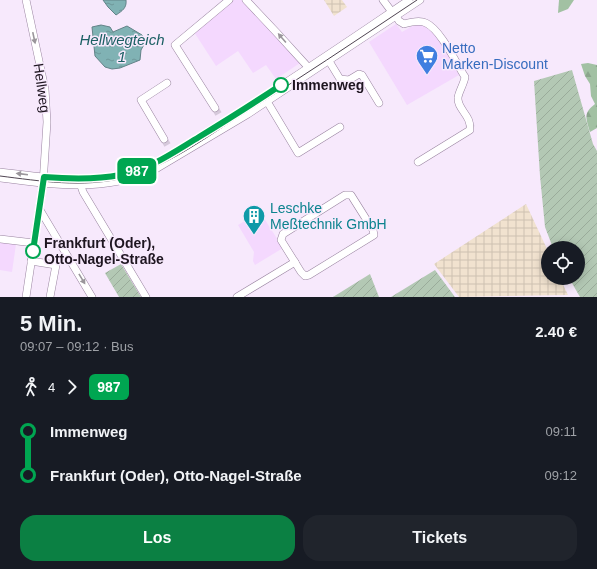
<!DOCTYPE html>
<html lang="de">
<meta charset="utf-8">
<style>
:root{--surface:#171b24;--page:#20242c;--text:#f1f3f6;--muted:#9ea1a6;--accent:#0b8043}
body{margin:0;font-family:Arial,sans-serif;background:var(--page);color:var(--text);height:100vh;display:flex;flex-direction:column;font-size:15px;white-space:nowrap}
*{box-sizing:border-box;margin:0}
p{font-size:13px;color:var(--muted)}
.icon{flex:none;width:22px;height:22px;fill:none;stroke:currentColor;stroke-width:2;stroke-linecap:round;stroke-linejoin:round}
.map{position:relative;height:297px;overflow:hidden}
.sheet{display:flex;flex-direction:column;background:var(--surface);flex:1}
.sheet>*{flex:none}
.badge{padding:0 8px;border-radius:6px;font-size:14px;line-height:26px}
.controls{position:absolute;left:541px;top:241px;display:grid;gap:8px}
.controls a{display:grid;place-items:center;width:44px;height:44px;border-radius:50%;background:var(--surface);box-shadow:0 2px 10px #0003;font-size:20px}
.map>.badge{position:absolute;translate:-50% -50%;box-shadow:0 0 0 2px #fff}
.legs{display:flex;align-items:center;gap:6px;height:44px;padding:0 20px;font-size:13px}
.legs p{margin-inline-start:auto}
.overview{display:flex;align-items:center;justify-content:space-between;height:68px;padding:0 20px}
h1{font-size:22px;font-weight:600;line-height:30px}
.primary-button{display:flex;gap:8px;margin-top:auto;padding:8px 20px}
.primary-button a{flex:1;height:46px;border-radius:16px;background:var(--accent);color:#fff;font-size:16px;font-weight:600;line-height:46px;text-align:center}
.primary-button a+a{background:var(--page);color:var(--text)}
ul{padding:0 20px;list-style:none}
li{display:flex;align-items:center;gap:14px;height:44px;font-size:15px}
li i{display:grid;place-items:center;width:6px;height:100%;margin:0 5px;background:currentColor}
li i::after{content:'';width:10px;height:10px;margin:-5px;border:3px solid;border-radius:50%;background:var(--surface)}
li p{margin-inline-start:auto}
li:first-child i{background:linear-gradient(#0000 50%,currentColor 0)}
li:last-child i{background:linear-gradient(currentColor 50%,#0000 0)}
.map>svg:first-child{display:block}
.built{fill:#f4d8fe}
.industrial{fill:url(#industrial-grid)}
.forest{fill:url(#forest-firs)}
.garden{fill:url(#garden-furrows)}
.water{fill:url(#water-ripples);stroke:#638388}
.lines{fill:none;stroke-linecap:round;stroke-linejoin:round}
.minor-tunnel{stroke:#d6c9db;stroke-width:7;stroke-dasharray:7 3.5;stroke-linecap:butt}
.minor-casing{stroke:#9983a0;stroke-width:8}
.minor{stroke:#fff;stroke-width:7}
.tram{stroke:#504552;stroke-width:1}
.oneway{fill:#9a969b}
.line-1-casing{stroke:#fff;stroke-width:9}
.line-1{stroke:#00a651;stroke-width:6}
.stop-1-dot{fill:#fff;stroke:#00a651;stroke-width:2}
.labels{text-anchor:middle;dominant-baseline:central;stroke-width:3;stroke-linejoin:round;paint-order:stroke}
.shop-label{font-size:14px;fill:#366cbe;stroke:#f7e9fc;text-anchor:start}
.stop-label{font-size:14px;font-weight:bold;fill:#1e1520;stroke:#f7e9fc;text-anchor:start}
.street-label{font-size:14px;fill:#1e1520;stroke:#f7e9fc}
.culture-label{font-size:14px;fill:#0d838f;stroke:#f7e9fc;text-anchor:start}
.water-label{font-size:15px;font-style:italic;fill:#1c6064;stroke:#f7e9fc}
</style>
<div class="map">
<svg width="597" height="297" viewBox="0 0 597 297">
<defs>
<pattern id="industrial-grid" width="8" height="8" patternUnits="userSpaceOnUse"><rect width="8" height="8" fill="#f1e2cf"/><path d="M0 4h8M4 0v8" fill="none" stroke="#cec1b1"/></pattern>
<pattern id="forest-firs" width="22" height="20" patternUnits="userSpaceOnUse"><rect width="22" height="20" fill="#a2c1a3"/><path d="M5 1l3.5 6h-7zM16 11l3.5 6h-7z" fill="#8ba58c"/></pattern>
<pattern id="garden-furrows" width="10" height="10" patternUnits="userSpaceOnUse"><rect width="10" height="10" fill="#b3c8b4"/><path d="M-1 1l2-2M0 10L10 0M9 11l2-2" fill="none" stroke="#9aab9a"/></pattern>
<pattern id="water-ripples" width="26" height="14" patternUnits="userSpaceOnUse"><rect width="26" height="14" fill="#80b2b4"/><path d="M2 4q2-2 4 0t4 0M15 11q2-2 4 0t4 0" fill="none" stroke="#6e989a"/></pattern>
</defs>
<rect width="100%" height="100%" fill="#f7e9fc"/>
<g class="built">
<path d="M233 0H242L274 33 300 63 276 79 266 65 253 73 238 51 216 66 194 32Z"/>
<path d="M396 24 402 32 416 24 424 26 438 36 459 75 407 105 369 42Z"/>
<path d="M260 212 283 248 255 265 253 261 254 252 238 225Z"/>
<path d="M0 242 16 244 12 272 0 270Z"/>
</g>
<g class="industrial">
<path d="M324 0H342L347 7 334 16Z"/>
<path d="M526 204 548 251V278H560L568 295 459 297 434 264Z"/>
</g>
<g class="forest">
<path d="M559 0H574L568 9 558 13Z"/>
<path d="M588 63 597 65V128L590 132C586 118 583 113 595 104L591 96 590 84 585 76 581 64Z"/>
</g>
<g class="garden">
<path d="M572 70 593 144 597 151V297H580L569 278H578V248H553L545 227 540 176 534 81Z"/>
<path d="M121 264 141 297H119L105 273Z"/>
<path d="M435 270 455 297H391Z"/>
<path d="M370 274 379 297H333Z"/>
</g>
<g class="water">
<path d="M103 0H126C127 8 122 11 116 15L108 7Z"/>
<path d="M101 25 110 27 113 32 127 26 142 35 146 41 141 50 140 60 120 68 112 69 105 67 95 56 92 27Z"/>
</g>
<g class="lines">
<g class="minor-tunnel">
<path d="M215 108 219 115"/>
<path d="M164 139 168 146"/>
</g>
<g class="minor-casing">
<g id="minor">
<path d="M26 0 45 89 47 122 43 184 26 297"/>
<path d="M246 0 277 33 308 67"/>
<path d="M383 0 392 12"/>
<path d="M396 16 399 21 404 24C411 22 420 20 426 23 441 30 456 63 465 77 464 84 458 93 458 98 457 109 472 116 470 130L418 162"/>
<path d="M329 61 340 79 349 80 359 74 362 75 379 103"/>
<path d="M265 98 298 153 340 127"/>
<path d="M215 108 175 45 229 0"/>
<path d="M164 139 141 100 167 83"/>
<path d="M0 172C40 177 80 183 120 175 154 169 183 147 212 129 279 89 344 44 409 0"/>
<path d="M0 178C52 185 105 192 154 170L248 114 420 0"/>
<path d="M80 183 83 192 146 297"/>
<path d="M345 195H351L373 230 374 235 309 275 305 276 301 272 281 240 283 234Z"/>
<path d="M40 210 92 297"/>
<path d="M0 239 34 243"/>
<path d="M31 261 56 265 50 297"/>
<path d="M237 297 295 262"/>
</g>
</g>
<use href="#minor" class="minor"/>
<path class="tram" d="M0 176C40 181 83 188 123 178 162 169 201 141 235 119 296 81 357 40 417 0"/>
</g>
<defs><path id="oneway-solid" d="M-6-.8H1V-3.2L6.5 0L1 3.2V.8H-6Z"/></defs>
<g class="oneway">
<use href="#oneway-solid" transform="translate(34 38) rotate(78)"/>
<use href="#oneway-solid" transform="translate(282 38) rotate(-131)"/>
<use href="#oneway-solid" transform="translate(22 174) rotate(-173)"/>
<use href="#oneway-solid" transform="translate(82 279) rotate(59)"/>
</g>
<g class="lines">
<g class="line-1-casing">
<path id="line-1" d="M33 251 44 177C70 179 95 180 120 175 149 170 174 152 199 137 227 120 254 103 281 85"/>
</g>
<use href="#line-1" class="line-1"/>
</g>
<defs>
<g id="supermarket-pin" transform="scale(1.15)"><path d="M0 17L-7.5 6A9.5 9.5 0 1 1 7.5 6Z" fill="#3f7fe0" stroke="#f7e9fc"/><path d="M-6-5.5h2.5l.6 2H6L4.5 2H-2.5L-4.4-4H-6ZM-1.5 3.2a1.3 1.3 0 1 0 .1 0ZM3 3.2a1.3 1.3 0 1 0 .1 0Z" fill="#fff"/></g>
<g id="building-pin" transform="scale(1.15)"><path d="M0 17L-7.5 6A9.5 9.5 0 1 1 7.5 6Z" fill="#0f9aa8" stroke="#f7e9fc"/><path d="M-4-6H4V6H1V3H-1V6H-4ZM-2.5-4.3h1.7v1.8h-1.7ZM.8-4.3h1.7v1.8H.8ZM-2.5-1h1.7V.8h-1.7ZM.8-1h1.7V.8H.8Z" fill="#fff"/></g>
</defs>
<g fill-rule="evenodd">
<use href="#supermarket-pin" x="427" y="56"/>
<use href="#building-pin" x="254" y="216"/>
</g>
<g class="stop-1-dot">
<circle cx="281" cy="85" r="7"/>
<circle cx="33" cy="251" r="7"/>
</g>
<g class="labels">
<g class="shop-label">
<text x="442" y="48">Netto<tspan x="442" dy="16">Marken-Discount</tspan></text>
</g>
<g class="stop-label">
<text x="292" y="85">Immenweg</text>
<text x="44" y="243">Frankfurt (Oder),<tspan x="44" dy="16">Otto-Nagel-Straße</tspan></text>
</g>
<g class="street-label">
<text transform="translate(42 88) rotate(82)">Hellweg</text>
</g>
<g class="culture-label">
<text x="270" y="208">Leschke<tspan x="270" dy="16">Meßtechnik GmbH</tspan></text>
</g>
<g class="water-label">
<text x="122" y="39">Hellwegteich<tspan x="122" dy="17">1</tspan></text>
</g>
</g>
</svg>
<div class="controls">
<a><svg class="icon" aria-label="locate" viewBox="0 0 24 24"><circle cx="12" cy="12" r="6"/><path d="M12 2v4M12 18v4M2 12h4M18 12h4"/></svg></a>
</div>
<b class="badge" style="left:137px;top:171px;background:#00a651;color:#fff">987</b>
</div>
<section class="sheet">
<div class="overview"><div><h1>5 Min.</h1><p>09:07 – 09:12 · Bus</p></div><b>2.40 €</b></div>
<div class="legs"><svg class="icon" aria-label="walk" viewBox="0 0 24 24"><circle cx="13" cy="4" r="2"/><path d="M13 8l-2 6 4 7M11 14l-3 7M7 12l3-4h3l4 4"/></svg>4<svg class="icon" aria-label="forward" viewBox="0 0 24 24"><path d="M9 5l7 7-7 7"/></svg><b class="badge" style="background:#00a651;color:#fff">987</b></div>
<ul>
<li><i style="color:#00a651"></i><b>Immenweg</b><p>09:11</p></li>
<li><i style="color:#00a651"></i><b>Frankfurt (Oder), Otto-Nagel-Straße</b><p>09:12</p></li>
</ul>
<div class="primary-button"><a>Los</a><a>Tickets</a></div>
</section>
